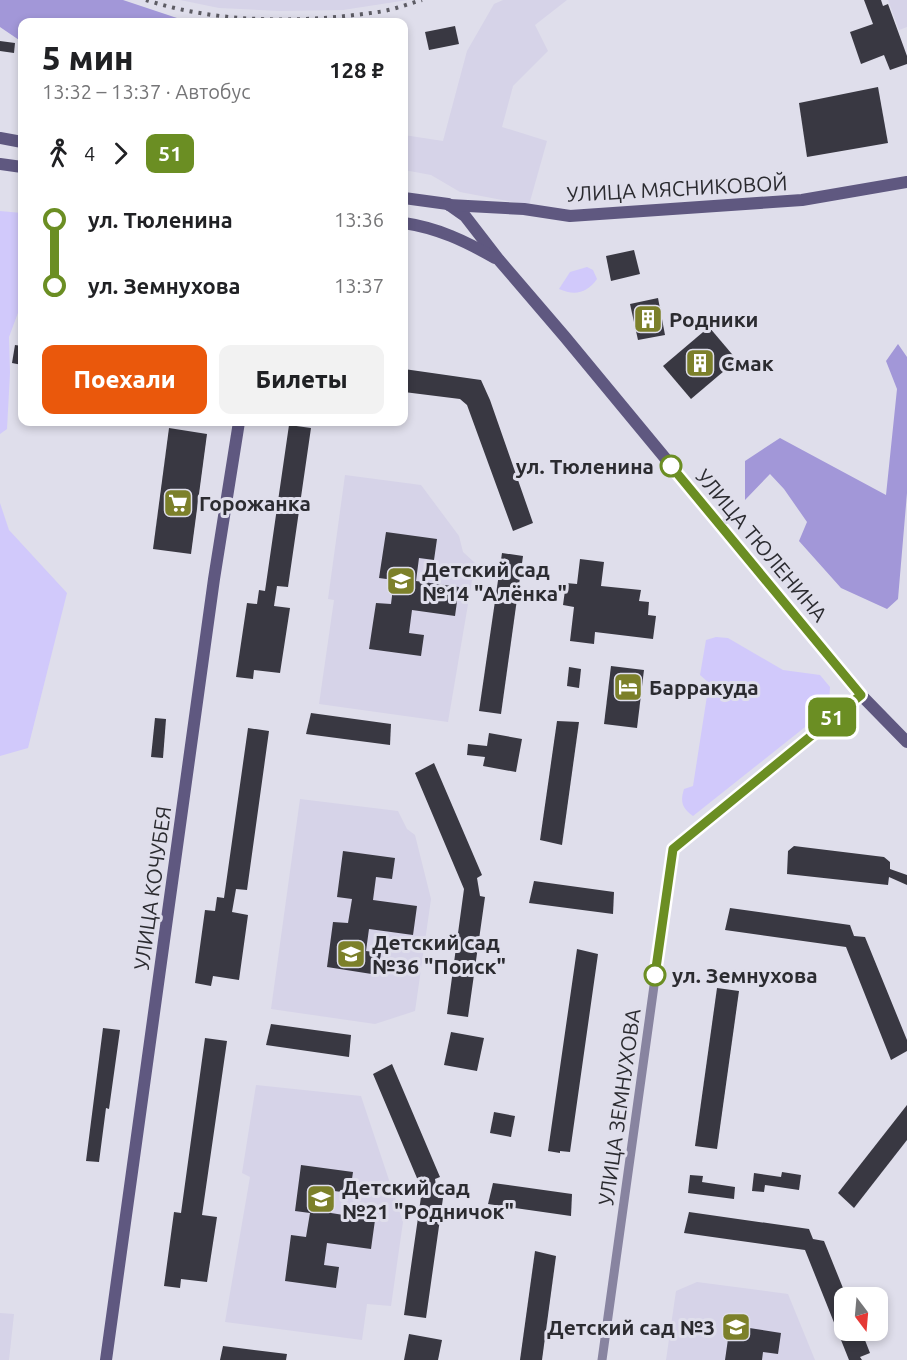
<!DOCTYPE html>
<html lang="ru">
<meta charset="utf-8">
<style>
:root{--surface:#fff;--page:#f2f2f2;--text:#202124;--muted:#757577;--accent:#ea580c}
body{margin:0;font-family:Ubuntu,sans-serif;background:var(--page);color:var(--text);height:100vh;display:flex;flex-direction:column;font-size:22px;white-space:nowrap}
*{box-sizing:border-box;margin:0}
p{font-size:20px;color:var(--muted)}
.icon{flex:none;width:33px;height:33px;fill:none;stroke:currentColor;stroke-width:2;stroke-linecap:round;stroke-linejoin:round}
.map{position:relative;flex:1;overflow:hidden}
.panel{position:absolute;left:18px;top:18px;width:390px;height:408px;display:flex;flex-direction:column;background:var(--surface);border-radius:12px;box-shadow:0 3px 9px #0003}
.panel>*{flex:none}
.badge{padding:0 12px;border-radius:9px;font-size:21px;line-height:39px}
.needle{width:39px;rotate:164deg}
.controls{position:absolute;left:834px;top:1287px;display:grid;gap:12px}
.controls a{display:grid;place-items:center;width:54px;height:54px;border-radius:12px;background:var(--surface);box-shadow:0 3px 9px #0003;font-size:30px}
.map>.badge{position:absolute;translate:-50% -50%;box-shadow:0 0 0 3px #fff}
.legs{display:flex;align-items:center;gap:9px;height:66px;padding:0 24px;font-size:20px}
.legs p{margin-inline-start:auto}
.overview{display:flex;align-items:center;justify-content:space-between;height:102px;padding:0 24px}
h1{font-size:33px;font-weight:800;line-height:45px}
.button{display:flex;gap:12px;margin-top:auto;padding:12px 24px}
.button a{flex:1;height:69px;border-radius:12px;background:var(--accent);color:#fff;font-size:24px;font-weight:800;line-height:69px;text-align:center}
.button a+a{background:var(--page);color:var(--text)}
ul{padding:0 24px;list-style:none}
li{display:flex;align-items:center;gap:21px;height:66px;font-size:22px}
li i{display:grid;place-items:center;width:9px;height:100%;margin:0 8px;background:currentColor}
li i::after{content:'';width:15px;height:15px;margin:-8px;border:4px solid;border-radius:50%;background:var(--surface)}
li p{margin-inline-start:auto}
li:first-child i{background:linear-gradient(#0000 50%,currentColor 0)}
li:last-child i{background:linear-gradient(currentColor 50%,#0000 0)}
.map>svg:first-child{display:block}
.built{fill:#d6d3e8}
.green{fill:#d1c9fb}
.forest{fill:#a297d8}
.building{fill:#393842}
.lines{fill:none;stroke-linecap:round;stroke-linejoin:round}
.street{stroke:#8884a0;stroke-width:9}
.secondary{stroke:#5f5880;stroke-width:12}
.rail{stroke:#5d5c64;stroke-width:4;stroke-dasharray:3 6;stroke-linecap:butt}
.line-1-casing{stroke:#fff;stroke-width:14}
.line-1{stroke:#6b8e23;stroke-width:9}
.stop-1-dot{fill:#fff;stroke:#6b8e23;stroke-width:3}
.labels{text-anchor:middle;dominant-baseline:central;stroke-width:6;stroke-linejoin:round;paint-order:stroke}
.street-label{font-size:21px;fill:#2b2b30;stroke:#dfdeeb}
.poi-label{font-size:21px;font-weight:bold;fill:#2b2b30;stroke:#dfdeeb;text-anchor:start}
.stop-label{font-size:21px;font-weight:bold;fill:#2b2b30;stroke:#dfdeeb;text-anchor:end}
</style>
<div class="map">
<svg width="907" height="1360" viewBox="0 0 907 1360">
<rect width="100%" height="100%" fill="#dfdeeb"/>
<g class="built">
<path d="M180 0H408L343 10 279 11 219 8Z"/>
<path d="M503 0H567L535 25 548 51 513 86 502 127 547 141 529 205 460 192 431 175 404 170V135L443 141 467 51 494 4Z"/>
<path d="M888 0H907V27L899 30Z"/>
<path d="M345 475 421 485 459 536 463 552 475 563 448 722 319 704 334 600 328 599Z"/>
<path d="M300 799 398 811 407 829 415 835 431 899 415 1011 375 1024 271 1009Z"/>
<path d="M256 1085 361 1096 403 1222 391 1306 367 1304 362 1340 225 1322 250 1177 242 1173Z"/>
<path d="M697 1282 788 1294 815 1360H666L676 1291Z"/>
<path d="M0 1313 14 1314 9 1360H0Z"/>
</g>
<g class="green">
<path d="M0 211 22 213V302L9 337 10 373 7 429 0 434Z"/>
<path d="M587 267 593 270 597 279C587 293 575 296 559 289L570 272Z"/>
<path d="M0 503 9 530 67 593 28 748 0 756Z"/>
<path d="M716 637 728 638 783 670 820 675 830 687 829 704 824 712 693 816C682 808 680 802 684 789L693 786 709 683 700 675 706 640Z"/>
</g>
<g class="forest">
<path d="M0 0H123L177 18 176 22H22V42L0 27Z"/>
<path d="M898 344 907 357V493L898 599 887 609 841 588 799 541 807 522 784 489 770 474 745 500V461L780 438 886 495 897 389 886 361Z"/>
</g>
<g class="building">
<path d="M864 0H881L883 6 888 4 907 56V64L890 70 884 55 861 64 850 32 873 24Z"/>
<path d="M455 26 459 44 429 50 425 32Z"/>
<path d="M0 41 15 43 14 53 0 51Z"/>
<path d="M878 87 888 143 807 157 799 103Z"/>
<path d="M634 250 640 274 611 281 606 256Z"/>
<path d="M658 298 665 335 638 340 630 304Z"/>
<path d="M709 327 737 360 691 399 663 366Z"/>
<path d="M15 345 22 346V365L12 363Z"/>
<path d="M404 369 481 380 490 400 533 523 513 531 467 405 460 399 404 392Z"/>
<path d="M289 425 311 428 288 587 277 586 274 606 290 608 280 673 254 670 253 679 236 677 247 603 257 604 259 590 265 591Z"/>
<path d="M169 428 207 434 191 554 153 549Z"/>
<path d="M386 532 437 539 434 560 419 558 416 581 459 587 455 616 412 610 409 633 424 635 421 656 369 649 376 603 391 604 394 580 379 578Z"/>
<path d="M502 553 523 556 501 714 479 711Z"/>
<path d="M580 559 604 562 601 586 641 590 639 601 649 602 648 615 656 616 653 639 595 632 594 644 570 641 574 607 563 605 566 583 577 584Z"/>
<path d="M611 666 644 670 637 728 604 724Z"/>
<path d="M569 667 581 669 579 688 567 686Z"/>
<path d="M311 713 391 724 390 745 306 734Z"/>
<path d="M155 718 166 719 163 758 151 757Z"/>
<path d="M557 721 579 722 562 845 540 840Z"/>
<path d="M248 728 269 731 247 890 236 889 232 912 248 915 239 980 213 976 211 986 195 983 205 910 215 911 217 897 224 898Z"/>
<path d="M489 733 522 739 516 772 483 766 485 757 467 755 468 744 487 746Z"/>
<path d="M434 763 482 875 477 878 480 896 485 897 468 1017 447 1014 464 889 415 773Z"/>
<path d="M794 846 884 857 890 862V869L907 875V885L889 877 888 885 787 874 788 851Z"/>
<path d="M343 851 395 858 392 879 376 877 373 900 417 906 413 935 369 929 366 951 381 953 378 975 327 967 333 922 348 923 352 899 337 897Z"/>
<path d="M534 881 614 892 613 914 529 903Z"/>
<path d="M730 908 850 925 854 936 865 937 907 1040V1051L891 1060 846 947 725 930Z"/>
<path d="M577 949 598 954 570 1152 560 1151V1153L548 1151Z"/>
<path d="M717 988 739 991 717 1149 695 1146Z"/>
<path d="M271 1024 351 1035 349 1057 266 1045Z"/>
<path d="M103 1028 120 1030 109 1109 106 1108 99 1162 86 1161Z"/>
<path d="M451 1032 484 1038 477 1071 444 1065Z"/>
<path d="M205 1038 227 1041 202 1215 217 1217 207 1282 181 1279 180 1288 164 1286 174 1212 181 1213Z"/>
<path d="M392 1064 440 1177 435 1179 438 1198H443L426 1318 404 1315 422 1190 373 1074Z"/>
<path d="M907 1105V1140L854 1208 838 1193Z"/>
<path d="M494 1112 515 1116 511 1137 490 1133Z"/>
<path d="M301 1165 353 1172 350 1193 334 1191 331 1213 375 1220 371 1249 327 1243 324 1265 339 1267 336 1288 285 1281 291 1235 306 1237 310 1213 295 1211Z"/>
<path d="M782 1172 801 1175 799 1190 765 1185 764 1192 752 1191 754 1173 781 1177Z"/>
<path d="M690 1175 703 1176 702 1182 735 1187 734 1199 688 1193Z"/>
<path d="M493 1183 572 1194 571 1216 488 1204Z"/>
<path d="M689 1212 809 1229 813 1239 824 1241 847 1298H844V1330H861L870 1353 860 1357 862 1360H849L805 1250 684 1233Z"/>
<path d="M535 1251 556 1256 542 1360H520Z"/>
<path d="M730 1325 781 1333 778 1354 763 1352 762 1360H725Z"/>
<path d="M409 1334 442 1340 438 1360H404Z"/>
<path d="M223 1346 287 1354 286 1360H220Z"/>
</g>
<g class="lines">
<path class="street" d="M602 1360 673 849 861 695"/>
<g class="secondary">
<path d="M0 138 22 142"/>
<path d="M0 164 22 167"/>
<path d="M404 198 448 204 465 216 499 260 565 337 861 695 907 742"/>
<path d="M449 205 524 209 570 216 802 200 907 182"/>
<path d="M404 223C438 228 465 241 495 258"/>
<path d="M106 1360 214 579 239 422"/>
</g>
<path class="rail" d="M146 0C220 24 302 23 378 12 393 10 408 4 422 0"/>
</g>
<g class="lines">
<g class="line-1-casing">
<path id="line-1" d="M655 975 673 849 861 695 671 466"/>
</g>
<use href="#line-1" class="line-1"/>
</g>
<defs>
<g id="building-square" transform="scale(1.5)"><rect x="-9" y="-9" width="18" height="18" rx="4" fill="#7c802a" stroke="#dfdeeb"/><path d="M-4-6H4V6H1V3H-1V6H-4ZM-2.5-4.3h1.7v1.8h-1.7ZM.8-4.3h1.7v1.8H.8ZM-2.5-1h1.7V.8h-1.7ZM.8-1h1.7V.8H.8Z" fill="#fff"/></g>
<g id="supermarket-square" transform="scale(1.5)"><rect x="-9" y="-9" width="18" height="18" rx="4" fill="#7c802a" stroke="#dfdeeb"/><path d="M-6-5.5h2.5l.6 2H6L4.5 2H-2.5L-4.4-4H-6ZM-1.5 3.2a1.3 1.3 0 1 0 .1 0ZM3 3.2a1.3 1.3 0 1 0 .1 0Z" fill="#fff"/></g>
<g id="school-square" transform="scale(1.5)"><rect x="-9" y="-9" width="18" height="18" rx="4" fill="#7c802a" stroke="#dfdeeb"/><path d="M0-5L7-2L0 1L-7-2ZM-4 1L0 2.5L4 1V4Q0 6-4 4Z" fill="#fff"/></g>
<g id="hotel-square" transform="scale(1.5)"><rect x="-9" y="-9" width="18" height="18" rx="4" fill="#7c802a" stroke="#dfdeeb"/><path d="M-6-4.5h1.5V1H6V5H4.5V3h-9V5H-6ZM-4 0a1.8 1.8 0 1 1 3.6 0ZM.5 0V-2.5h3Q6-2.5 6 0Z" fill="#fff"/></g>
</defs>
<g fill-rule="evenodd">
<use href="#building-square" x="648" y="319"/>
<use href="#building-square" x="700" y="363"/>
<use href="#supermarket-square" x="178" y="503"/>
<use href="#school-square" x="401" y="581"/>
<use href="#hotel-square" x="628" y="687"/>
<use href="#school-square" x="351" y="954"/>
<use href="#school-square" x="321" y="1199"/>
<use href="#school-square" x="736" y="1327"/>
</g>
<g class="stop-1-dot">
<circle cx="671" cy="466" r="10"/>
<circle cx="655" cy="975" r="10"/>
</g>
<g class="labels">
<g class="street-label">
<text transform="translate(677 188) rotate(-3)">УЛИЦА МЯСНИКОВОЙ</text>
<text transform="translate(762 545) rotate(50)">УЛИЦА ТЮЛЕНИНА</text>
<text transform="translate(152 888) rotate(-82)">УЛИЦА КОЧУБЕЯ</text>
<text transform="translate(619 1107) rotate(-82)">УЛИЦА ЗЕМНУХОВА</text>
</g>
<g class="poi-label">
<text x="669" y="319">Родники</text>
<text x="721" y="363">Смак</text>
<text x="199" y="503">Горожанка</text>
<text x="422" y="569">Детский сад<tspan x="422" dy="24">№14 "Алёнка"</tspan></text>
<text x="649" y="687">Барракуда</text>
<text x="372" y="942">Детский сад<tspan x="372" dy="24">№36 "Поиск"</tspan></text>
<text x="342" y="1187">Детский сад<tspan x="342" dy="24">№21 "Родничок"</tspan></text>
<text x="715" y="1327" text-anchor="end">Детский сад №3</text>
</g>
<g class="stop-label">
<text x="654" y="466">ул. Тюленина</text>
<text x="672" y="975" text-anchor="start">ул. Земнухова</text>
</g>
</g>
</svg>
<div class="controls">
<a><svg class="needle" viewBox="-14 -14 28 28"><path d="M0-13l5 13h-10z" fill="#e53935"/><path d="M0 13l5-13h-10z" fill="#757577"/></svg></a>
</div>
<b class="badge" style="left:832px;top:717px;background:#6b8e23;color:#fff">51</b>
<section class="panel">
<div class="overview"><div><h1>5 мин</h1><p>13:32 – 13:37 · Автобус</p></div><b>128 ₽</b></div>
<div class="legs"><svg class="icon" aria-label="walk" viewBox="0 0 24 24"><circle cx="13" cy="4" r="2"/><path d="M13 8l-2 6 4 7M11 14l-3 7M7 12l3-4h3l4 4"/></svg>4<svg class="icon" aria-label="forward" viewBox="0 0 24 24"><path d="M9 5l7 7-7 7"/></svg><b class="badge" style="background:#6b8e23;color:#fff">51</b></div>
<ul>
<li><i style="color:#6b8e23"></i><b>ул. Тюленина</b><p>13:36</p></li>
<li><i style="color:#6b8e23"></i><b>ул. Земнухова</b><p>13:37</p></li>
</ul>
<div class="button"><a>Поехали</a><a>Билеты</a></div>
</section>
</div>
